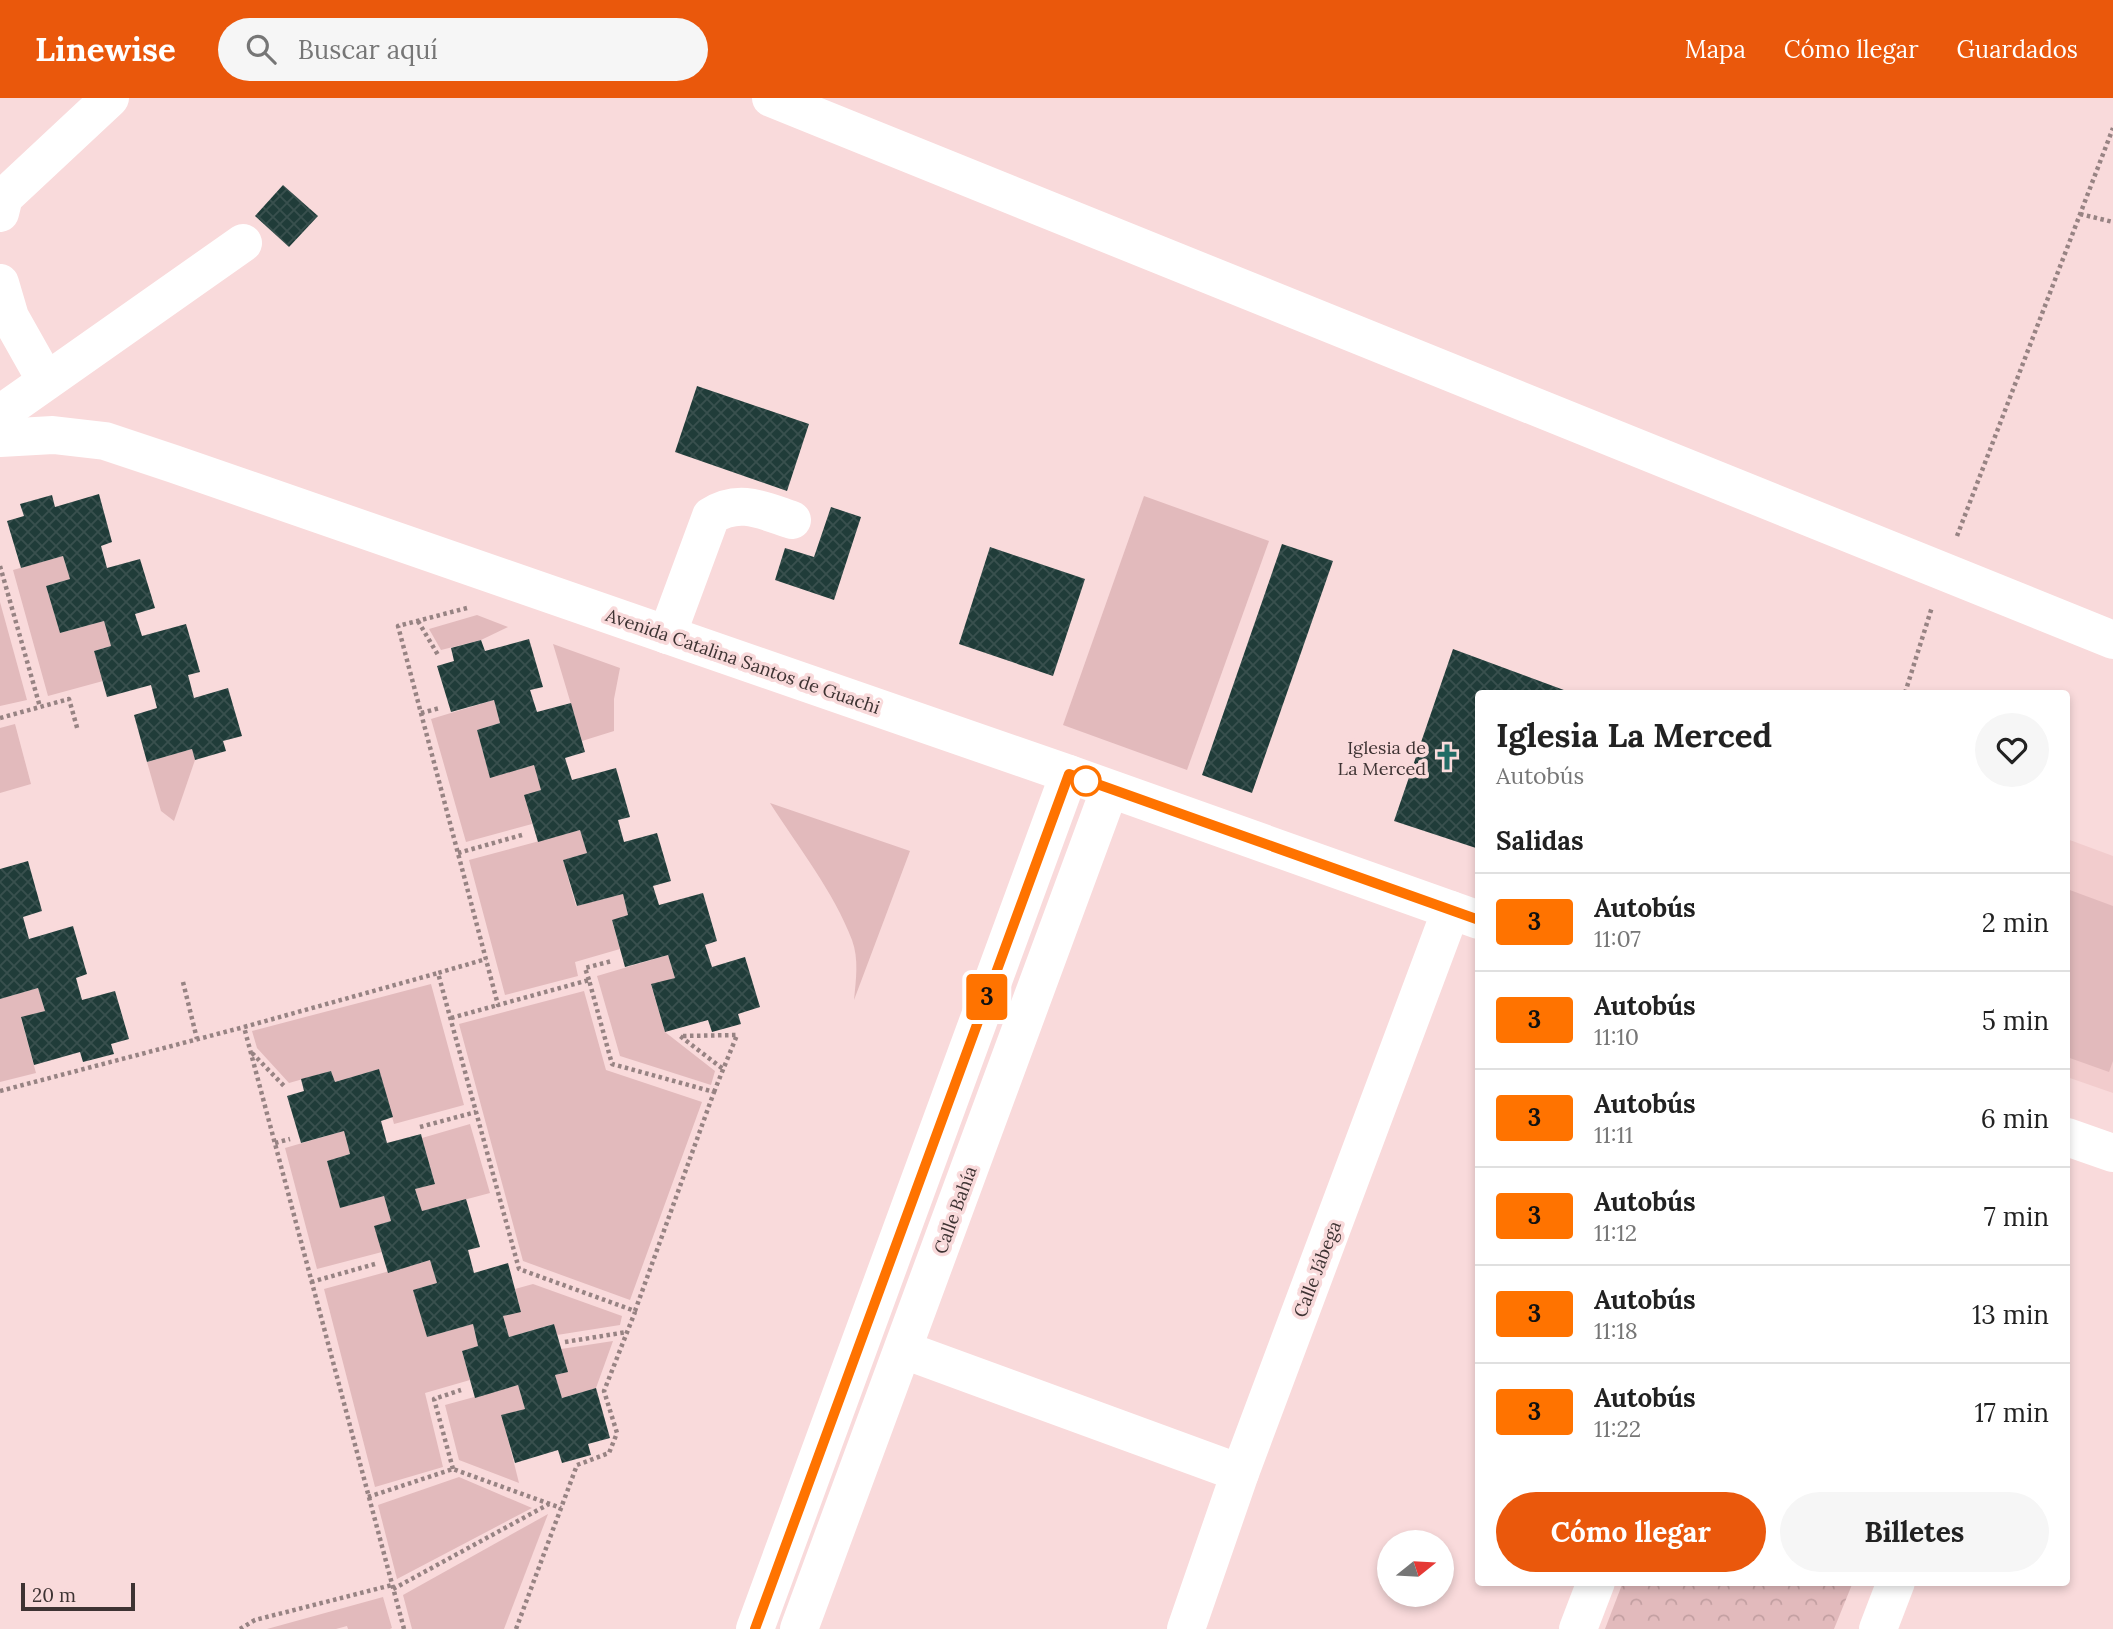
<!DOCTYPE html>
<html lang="es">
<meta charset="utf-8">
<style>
:root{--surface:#fff;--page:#f6f6f6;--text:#222;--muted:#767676;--line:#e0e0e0;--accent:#ea580c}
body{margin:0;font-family:Lora,serif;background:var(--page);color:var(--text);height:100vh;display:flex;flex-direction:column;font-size:26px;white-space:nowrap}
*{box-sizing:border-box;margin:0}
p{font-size:23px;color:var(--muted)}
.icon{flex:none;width:38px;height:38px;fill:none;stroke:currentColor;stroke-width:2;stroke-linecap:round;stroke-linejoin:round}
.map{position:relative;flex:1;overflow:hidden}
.sheet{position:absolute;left:1475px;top:592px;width:595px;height:896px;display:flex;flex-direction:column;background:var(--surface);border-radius:7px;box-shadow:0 4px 10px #0003}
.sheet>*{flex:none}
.badge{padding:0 14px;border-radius:5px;font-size:24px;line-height:46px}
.needle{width:46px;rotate:72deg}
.buttons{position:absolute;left:1377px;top:1432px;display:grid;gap:14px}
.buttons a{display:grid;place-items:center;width:77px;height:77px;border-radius:50%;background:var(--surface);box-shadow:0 4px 10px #0003;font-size:35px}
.scale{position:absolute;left:21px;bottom:18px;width:114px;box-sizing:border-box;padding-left:7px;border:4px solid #3e3333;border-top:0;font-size:19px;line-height:24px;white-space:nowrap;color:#3e3333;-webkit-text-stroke:5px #f9dadb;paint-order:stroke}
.map>.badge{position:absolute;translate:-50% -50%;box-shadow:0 0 0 4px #fff}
h2{padding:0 21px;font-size:26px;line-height:63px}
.round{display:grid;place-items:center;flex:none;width:74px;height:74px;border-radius:37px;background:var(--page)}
.overview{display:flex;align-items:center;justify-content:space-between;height:119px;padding:0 21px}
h1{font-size:33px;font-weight:800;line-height:52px}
.action{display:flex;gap:14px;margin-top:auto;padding:14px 21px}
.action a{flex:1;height:80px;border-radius:42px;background:var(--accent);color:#fff;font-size:28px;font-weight:800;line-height:80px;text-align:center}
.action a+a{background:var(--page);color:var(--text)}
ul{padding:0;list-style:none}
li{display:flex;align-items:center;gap:21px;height:98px;padding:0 21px;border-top:2px solid var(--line)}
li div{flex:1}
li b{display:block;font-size:26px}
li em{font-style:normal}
li .badge{min-width:77px;font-weight:700;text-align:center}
header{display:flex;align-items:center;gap:42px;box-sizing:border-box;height:98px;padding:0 35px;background:var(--accent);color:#fff}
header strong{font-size:33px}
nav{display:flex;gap:38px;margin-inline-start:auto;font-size:24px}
.search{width:490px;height:63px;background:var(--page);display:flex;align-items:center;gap:18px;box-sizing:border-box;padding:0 24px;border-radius:38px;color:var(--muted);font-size:26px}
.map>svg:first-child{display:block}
.built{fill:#f2cccd}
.grass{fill:#e2babc}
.forest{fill:url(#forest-crowns)}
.building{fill:url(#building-cross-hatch)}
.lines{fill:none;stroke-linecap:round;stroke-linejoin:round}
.path{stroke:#978383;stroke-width:4.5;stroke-dasharray:3.5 3.5;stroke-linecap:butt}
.minor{stroke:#fff;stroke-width:38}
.line-casing{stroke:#fff;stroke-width:16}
.line{stroke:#ff7300;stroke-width:10}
.stop-dot{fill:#fff;stroke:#ff7300;stroke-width:3.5}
.labels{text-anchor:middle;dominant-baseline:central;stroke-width:7;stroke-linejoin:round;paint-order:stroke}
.street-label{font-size:18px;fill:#3e3333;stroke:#f9dadb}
.poi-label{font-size:18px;fill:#3e3333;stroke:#f9dadb;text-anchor:end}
</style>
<header>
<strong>Linewise</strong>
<div class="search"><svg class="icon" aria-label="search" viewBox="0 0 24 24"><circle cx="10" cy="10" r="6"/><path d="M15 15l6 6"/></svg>Buscar aquí</div>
<nav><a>Mapa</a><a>Cómo llegar</a><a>Guardados</a></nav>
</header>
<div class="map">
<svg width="2113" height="1531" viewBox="0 0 2113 1531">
<defs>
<pattern id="forest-crowns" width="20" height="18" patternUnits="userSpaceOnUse" patternTransform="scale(1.75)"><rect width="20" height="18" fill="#e2babc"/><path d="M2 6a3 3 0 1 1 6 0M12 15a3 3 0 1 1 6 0" fill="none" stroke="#c3a0a2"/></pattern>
<pattern id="building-cross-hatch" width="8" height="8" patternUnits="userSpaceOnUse" patternTransform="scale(1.75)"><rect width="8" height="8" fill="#203c39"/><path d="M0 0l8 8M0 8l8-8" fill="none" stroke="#39504e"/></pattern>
</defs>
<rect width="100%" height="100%" fill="#f9dadb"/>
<path class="built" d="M2067 741 2113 758V995L2067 979Z"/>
<g class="grass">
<path d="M1144 398 1269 443 1187 672 1063 627Z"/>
<path d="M63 458 70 481 46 488 60 535 104 523 111 548 94 553 103 583 48 598 13 472Z"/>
<path d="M0 504 27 602 0 608Z"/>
<path d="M477 517 508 529 481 542 441 552 429 531Z"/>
<path d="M553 546 620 570 614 601V633L582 643Z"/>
<path d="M494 602 500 625 477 632 490 679 534 667 541 692 525 698 532 726 466 744 431 621Z"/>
<path d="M15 626 31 686 0 695V630Z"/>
<path d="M192 651 195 662 174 723 161 713 147 664Z"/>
<path d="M770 705 910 753 854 902C856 882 859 861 852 842 834 794 798 749 770 705Z"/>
<path d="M580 732 587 755 563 762 576 808 623 796 628 817 612 823 620 851 575 864 578 878 505 897 469 762Z"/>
<path d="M2067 791 2113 808V963L2109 974 2067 959Z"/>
<path d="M668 857 675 880 651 887 665 934 715 973 711 987 620 958 597 878Z"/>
<path d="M431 886 464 1007 394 1026 379 971 335 984 331 973 289 985 257 950 252 933Z"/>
<path d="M38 890 45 913 21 920 36 975 0 984V901Z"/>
<path d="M584 893 606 972 702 1004 630 1202 523 1163 459 926Z"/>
<path d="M470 1026 490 1095 422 1113 415 1091 435 1085 422 1040Z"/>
<path d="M344 1033 350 1056 327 1063 340 1110 384 1098 391 1123 375 1128 382 1154 317 1171 285 1050Z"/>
<path d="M430 1162 437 1185 414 1192 427 1239 473 1226 478 1248 462 1253 470 1282 425 1295 443 1369 375 1389 324 1191Z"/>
<path d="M533 1186 622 1218 620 1227 557 1237 553 1226 509 1239 503 1218 521 1213 515 1191Z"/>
<path d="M613 1243 596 1290 562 1300 555 1277 567 1274 561 1251Z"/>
<path d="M518 1287 525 1311 502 1317 519 1385 459 1362 445 1307Z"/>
<path d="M459 1379 532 1410 397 1481 378 1407Z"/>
<path d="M548 1416 504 1531H412L403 1497Z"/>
<path d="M383 1499 392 1530 390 1531H348L347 1528 336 1531H267Z"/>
</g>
<path class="forest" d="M1623 1484H1853L1834 1531H1605Z"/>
<g class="building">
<path d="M283 87 318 118 289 149 255 118Z"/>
<path d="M697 288 809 326 787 393 675 354Z"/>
<path d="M99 396 112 444 101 448 107 470 140 461 155 510 135 516 142 538 186 526 200 574 188 577 194 600 228 590 242 638 223 643 226 653 195 662 192 651 147 664 134 617 157 610 151 587 107 599 94 553 111 548 104 523 60 535 46 488 70 481 63 458 21 470 7 423 24 418 20 406 52 397 55 409Z"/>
<path d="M831 409 861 419 834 502 775 482 785 450 814 459Z"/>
<path d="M1282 446 1333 463 1252 695 1202 677Z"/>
<path d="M990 449 1085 481 1053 578 959 546Z"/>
<path d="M529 541 543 589 530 592 537 614 571 605 585 654 565 660 572 682 616 670 630 719 618 722 624 744 657 735 671 783 653 788 659 807 703 795 717 843 705 847 712 869 745 859 760 909 738 916 741 926 712 934 708 922 665 934 651 886 675 880 668 857 625 869 612 822 628 817 623 796 577 808 563 762 587 755 580 732 538 744 524 697 541 692 534 667 490 680 477 632 500 625 494 602 451 614 437 568 454 563 451 550 481 542 485 553Z"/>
<path d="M1453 551 1572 595H1479V751L1394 723Z"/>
<path d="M28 763 42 813 23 819 29 841 73 828 87 876 76 880 82 902 115 893 129 941 111 946 114 956 83 964 80 954 34 967 21 919 45 913 38 890 0 901V771Z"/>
<path d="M379 971 393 1019 381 1023 387 1045 421 1036 422 1040 435 1086 415 1091 422 1113 466 1101 480 1149 468 1152 474 1175 508 1165 521 1214 503 1218 509 1239 554 1226 568 1274 555 1277 562 1300 596 1290 610 1340 588 1346 591 1357 562 1365 558 1352 515 1365 501 1317 525 1311 518 1287 475 1300 462 1253 478 1248 473 1226 427 1239 413 1192 437 1185 430 1162 388 1175 374 1128 391 1123 384 1098 340 1110 327 1063 350 1056 344 1033 301 1045 287 998 304 993 301 981 331 973 335 984Z"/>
</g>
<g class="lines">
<g class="path">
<path d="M2080 116 2113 124"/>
<path d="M1957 438 2113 30"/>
<path d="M0 468 40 609"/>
<path d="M467 510 398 528 498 907 589 882 612 966 714 994 635 1213 519 1171 438 875 486 861"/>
<path d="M418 523 438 557"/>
<path d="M1905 595 1932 509"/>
<path d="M421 615 440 610"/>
<path d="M0 620 69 601 78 633"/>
<path d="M458 755 522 737"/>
<path d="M589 882 585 870 612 863"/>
<path d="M183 884 197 941"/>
<path d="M451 920 498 907"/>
<path d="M252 955 286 990"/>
<path d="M0 993 244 929"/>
<path d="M714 994 737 937 680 938 723 971"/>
<path d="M420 1029 476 1014"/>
<path d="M275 1045 290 1041"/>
<path d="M311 1184 375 1166"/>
<path d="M565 1244 627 1234"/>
<path d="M453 1371 434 1301 461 1292"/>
<path d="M368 1399 453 1371 561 1410"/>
<path d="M393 1491 549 1406"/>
<path d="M240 1531 255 1522 392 1487"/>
<path d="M404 1531 244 929 438 875"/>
<path d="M516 1531 577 1367 609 1355 617 1335 604 1293 635 1214"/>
</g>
<g class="minor">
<path d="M771 0 2113 542"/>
<path d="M0 115 4 99 110 0"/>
<path d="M0 185 10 219 46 283"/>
<path d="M0 316 243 145"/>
<path d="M0 340 53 337 105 343 174 366 1069 676 1479 822"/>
<path d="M667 537 711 418C739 400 762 412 792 422"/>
<path d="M2067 1039 2113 1055"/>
<path d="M904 1252 1240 1375"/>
<path d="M755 1531 1069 676"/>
<path d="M799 1531 1109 693"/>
<path d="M1186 1531 1240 1375 1451 812"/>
<path d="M1578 1531 1596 1484"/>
<path d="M1878 1531 1896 1484"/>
</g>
</g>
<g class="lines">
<g class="line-casing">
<path id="line" d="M755 1531 1069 676 1479 822"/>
</g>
<use href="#line" class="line"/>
</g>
<defs>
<g id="church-bare" transform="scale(2.1)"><path d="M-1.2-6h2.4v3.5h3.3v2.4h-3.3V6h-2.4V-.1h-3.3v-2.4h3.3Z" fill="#216b65" stroke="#f9dadb" stroke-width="2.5" paint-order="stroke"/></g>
</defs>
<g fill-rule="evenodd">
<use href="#church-bare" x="1447" y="659"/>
</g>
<circle class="stop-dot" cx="1086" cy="683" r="14"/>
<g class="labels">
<g class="street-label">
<text transform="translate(743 563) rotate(19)">Avenida Catalina Santos de Guachi</text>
<text transform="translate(955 1112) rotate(-70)">Calle Bahía</text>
<text transform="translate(1317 1171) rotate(-69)">Calle Jábega</text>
</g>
<g class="poi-label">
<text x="1426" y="649">Iglesia de<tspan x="1426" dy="21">La Merced</tspan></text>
</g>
</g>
</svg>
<div class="buttons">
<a><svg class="needle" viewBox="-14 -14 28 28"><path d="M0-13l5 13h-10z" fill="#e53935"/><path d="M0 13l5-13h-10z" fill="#767676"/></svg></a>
</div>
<div class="scale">20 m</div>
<b class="badge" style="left:987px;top:899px;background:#ff7300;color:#111">3</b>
<section class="sheet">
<div class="overview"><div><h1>Iglesia La Merced</h1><p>Autobús</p></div><a class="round"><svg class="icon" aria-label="heart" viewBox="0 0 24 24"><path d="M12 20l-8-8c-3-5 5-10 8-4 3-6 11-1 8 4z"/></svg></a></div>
<h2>Salidas</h2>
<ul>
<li><span class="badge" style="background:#ff7300;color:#111">3</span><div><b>Autobús</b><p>11:07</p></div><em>2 min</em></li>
<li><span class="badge" style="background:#ff7300;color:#111">3</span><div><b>Autobús</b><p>11:10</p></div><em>5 min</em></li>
<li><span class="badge" style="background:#ff7300;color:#111">3</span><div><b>Autobús</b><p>11:11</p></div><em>6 min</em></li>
<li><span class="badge" style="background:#ff7300;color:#111">3</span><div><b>Autobús</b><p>11:12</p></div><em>7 min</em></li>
<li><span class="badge" style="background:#ff7300;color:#111">3</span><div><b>Autobús</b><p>11:18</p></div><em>13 min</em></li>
<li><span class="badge" style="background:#ff7300;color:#111">3</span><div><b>Autobús</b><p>11:22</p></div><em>17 min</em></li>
</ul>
<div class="action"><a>Cómo llegar</a><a>Billetes</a></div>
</section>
</div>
